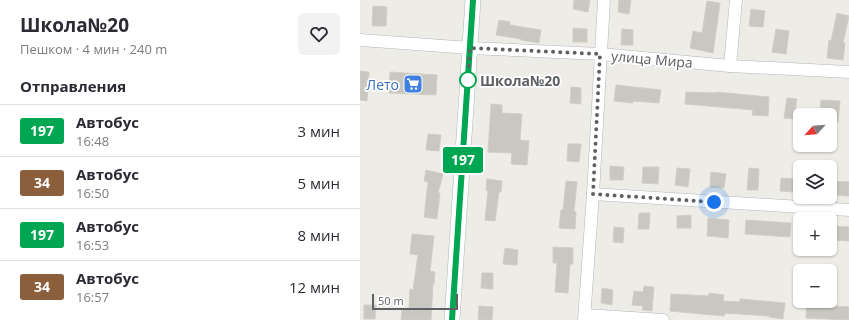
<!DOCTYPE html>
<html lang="ru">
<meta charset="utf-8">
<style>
:root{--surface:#fff;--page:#f2f2f3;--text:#2b2b33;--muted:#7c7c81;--line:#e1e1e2}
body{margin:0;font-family:"Open Sans",sans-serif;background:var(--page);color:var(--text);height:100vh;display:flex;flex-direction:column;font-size:15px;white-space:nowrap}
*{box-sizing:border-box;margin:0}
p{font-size:13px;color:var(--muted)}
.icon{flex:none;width:22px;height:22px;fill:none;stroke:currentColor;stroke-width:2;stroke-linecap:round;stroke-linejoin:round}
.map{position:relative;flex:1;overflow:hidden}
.details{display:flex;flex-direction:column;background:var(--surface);width:360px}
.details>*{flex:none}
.badge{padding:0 8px;border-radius:3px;font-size:14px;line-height:26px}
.needle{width:26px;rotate:244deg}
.fabs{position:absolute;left:433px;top:108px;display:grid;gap:8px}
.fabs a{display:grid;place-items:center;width:44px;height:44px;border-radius:6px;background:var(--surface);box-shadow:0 1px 3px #0004;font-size:20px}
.scale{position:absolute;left:12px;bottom:10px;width:86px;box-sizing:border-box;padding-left:4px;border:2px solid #5d6064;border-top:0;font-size:11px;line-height:14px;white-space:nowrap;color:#5d6064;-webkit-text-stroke:3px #fff;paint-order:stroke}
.you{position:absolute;width:20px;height:20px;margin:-10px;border:3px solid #fff;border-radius:50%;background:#1a73e8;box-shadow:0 0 0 6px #1a73e833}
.map>.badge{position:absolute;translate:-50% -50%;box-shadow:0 0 0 2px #fff}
h2{padding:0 20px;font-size:15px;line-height:36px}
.round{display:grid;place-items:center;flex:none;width:42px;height:42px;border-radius:6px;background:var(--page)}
.summary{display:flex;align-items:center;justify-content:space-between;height:68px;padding:0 20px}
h1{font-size:19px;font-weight:700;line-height:30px}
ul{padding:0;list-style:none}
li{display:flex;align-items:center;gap:12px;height:52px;padding:0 20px;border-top:1px solid var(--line)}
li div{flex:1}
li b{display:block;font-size:15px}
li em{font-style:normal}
li .badge{min-width:44px;font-weight:700;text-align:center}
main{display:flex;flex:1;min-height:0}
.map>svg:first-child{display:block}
.building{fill:#c9c7c2;stroke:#d2cec4}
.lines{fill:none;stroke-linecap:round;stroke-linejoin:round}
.minor-casing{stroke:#b3b5b9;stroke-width:13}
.tertiary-casing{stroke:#b3b5b9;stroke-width:16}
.minor{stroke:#fff;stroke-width:12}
.tertiary{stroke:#fff;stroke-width:15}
.line-casing{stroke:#fff;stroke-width:9}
.line{stroke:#00a651;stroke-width:6}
.walk{stroke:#5d6064;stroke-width:4;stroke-dasharray:0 7.2}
.stop-dot{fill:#fff;stroke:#00a651;stroke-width:2}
.labels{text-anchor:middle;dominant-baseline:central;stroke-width:3.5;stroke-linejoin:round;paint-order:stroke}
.street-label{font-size:14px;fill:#5d6064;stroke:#fff}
.stop-label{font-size:14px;font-weight:bold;fill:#5d6064;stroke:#fff;text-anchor:start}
.shop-label{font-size:14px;fill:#366cbe;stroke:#fff;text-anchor:end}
</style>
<main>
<section class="details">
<div class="summary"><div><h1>Школа№20</h1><p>Пешком · 4 мин · 240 m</p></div><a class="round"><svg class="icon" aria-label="heart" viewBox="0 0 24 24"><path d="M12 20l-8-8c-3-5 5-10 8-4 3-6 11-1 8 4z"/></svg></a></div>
<h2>Отправления</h2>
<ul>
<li><span class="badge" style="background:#00a651;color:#fff">197</span><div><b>Автобус</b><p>16:48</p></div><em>3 мин</em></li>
<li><span class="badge" style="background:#8b5e3c;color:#fff">34</span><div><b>Автобус</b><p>16:50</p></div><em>5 мин</em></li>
<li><span class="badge" style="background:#00a651;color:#fff">197</span><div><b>Автобус</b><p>16:53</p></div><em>8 мин</em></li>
<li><span class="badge" style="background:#8b5e3c;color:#fff">34</span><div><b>Автобус</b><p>16:57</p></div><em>12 мин</em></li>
</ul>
</section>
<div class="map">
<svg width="489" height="320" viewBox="0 0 489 320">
<rect width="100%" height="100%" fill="#eeece6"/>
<g class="building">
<path d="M214 0H230L228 12 213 9Z"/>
<path d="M259 0H271L269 14 258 12Z"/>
<path d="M347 1 360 3 353 53 330 48 333 31 342 33Z"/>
<path d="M13 6 27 7 26 26H12Z"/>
<path d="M391 9 405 11 403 27 389 26Z"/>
<path d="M477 13 489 16 483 43H485L483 60 467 58 469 40 471 41Z"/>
<path d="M139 20 150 22V25L181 30 179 43 161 40V39L136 35Z"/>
<path d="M213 28 227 29V42H213Z"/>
<path d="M262 29 273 30V45H261Z"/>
<path d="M416 29 429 31 426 54 412 52Z"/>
<path d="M0 71 9 72 7 101 0 100Z"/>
<path d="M30 72 77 75 76 95 29 93Z"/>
<path d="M256 85 301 90 299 103 273 101V103L254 101Z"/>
<path d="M211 87 221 88V104L210 103Z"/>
<path d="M326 92 356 93V92L409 97 408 116 392 115 393 110 325 104Z"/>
<path d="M427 98 437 99 434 119 424 118Z"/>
<path d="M461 100 480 101 478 122 470 121V115H460Z"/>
<path d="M131 104 142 105V113L162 114 160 140 169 141 167 165 151 164 152 153 128 152Z"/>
<path d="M68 134 81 135 79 151 66 150Z"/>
<path d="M208 144H221L219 162 207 161Z"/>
<path d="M250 166 264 167 263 180H250Z"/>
<path d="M283 167H299L298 184 282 183Z"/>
<path d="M317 168 330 169 328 187 315 185Z"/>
<path d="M389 168 399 169 398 190H387Z"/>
<path d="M66 170 83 174 78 193H80L77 219 64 217 68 182 64 181Z"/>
<path d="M351 172 366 174 364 188 350 187Z"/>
<path d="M421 178 434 179 433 192 420 191Z"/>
<path d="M127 179 142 181 141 192H139L135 221 125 220 128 191 126 190Z"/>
<path d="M206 181 217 182 214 211 216 212 215 229 199 228 201 210H203Z"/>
<path d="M470 181 489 182V196L470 195Z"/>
<path d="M279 213H290L289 229H278Z"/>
<path d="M331 215V228H317V216Z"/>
<path d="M348 218 369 220 368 238 347 236Z"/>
<path d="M386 220 431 223 430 237 385 234Z"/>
<path d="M470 226 489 227V241L470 240Z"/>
<path d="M254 227 264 228 263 243 253 242Z"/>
<path d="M52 234 74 236 70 271 75 272 74 284H73L71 320H41L42 309H49L50 289 53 290 58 255 50 254Z"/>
<path d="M193 247 213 248V264H210L208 293 195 292 197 263H193Z"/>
<path d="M145 248 158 250 157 265 143 264Z"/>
<path d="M122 273H133V289L121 288Z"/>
<path d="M284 286 294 287 292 311 282 310 283 306 272 305 274 291 283 292Z"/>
<path d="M242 288 253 290 252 305 241 303Z"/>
<path d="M349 293 364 295 363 301 380 302V299L425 303 423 319 409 317V316L365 313 364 316 310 311 311 294 349 296Z"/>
<path d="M447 301H474V306L489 307V320L446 318Z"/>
<path d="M4 305H16L15 319H4Z"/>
<path d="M119 306 133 307 132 320H118Z"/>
</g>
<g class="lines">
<g class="minor-casing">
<g id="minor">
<path d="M0 40 110 48 240 54 370 66 489 72"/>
<path d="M370 66 376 0"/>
<path d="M233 194 489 210"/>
<path d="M225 315 303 320"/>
<path d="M224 320 233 194 244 0"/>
</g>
</g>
<g class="tertiary-casing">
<path id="tertiary" d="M92 320 113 0"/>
</g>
<use href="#minor" class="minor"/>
<use href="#tertiary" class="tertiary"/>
</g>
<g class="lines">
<g class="line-casing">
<path id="line" d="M92 320 113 0"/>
</g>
<use href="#line" class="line"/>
<path class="walk" d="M108 80 110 48 240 54 233 194 354 202"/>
</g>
<defs>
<g id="supermarket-square" transform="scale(1)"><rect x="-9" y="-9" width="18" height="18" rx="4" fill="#3f7fe0" stroke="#fff"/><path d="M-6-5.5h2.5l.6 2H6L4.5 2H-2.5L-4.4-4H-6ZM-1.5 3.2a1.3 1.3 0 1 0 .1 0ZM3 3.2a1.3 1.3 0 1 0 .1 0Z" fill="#fff"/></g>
</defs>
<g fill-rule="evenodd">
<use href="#supermarket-square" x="53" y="84"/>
</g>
<circle class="stop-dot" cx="108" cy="80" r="8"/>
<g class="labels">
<g class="street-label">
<text transform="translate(292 59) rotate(5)">улица Мира</text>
</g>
<g class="stop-label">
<text x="120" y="80">Школа№20</text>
</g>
<g class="shop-label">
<text x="39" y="84">Лето</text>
</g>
</g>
</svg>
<div class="fabs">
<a><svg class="needle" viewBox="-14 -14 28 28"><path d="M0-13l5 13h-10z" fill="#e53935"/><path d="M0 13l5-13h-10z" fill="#7c7c81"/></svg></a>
<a><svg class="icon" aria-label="layers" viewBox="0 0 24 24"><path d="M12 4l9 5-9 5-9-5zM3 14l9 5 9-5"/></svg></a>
<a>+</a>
<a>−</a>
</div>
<div class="scale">50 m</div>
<div class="you" style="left:354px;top:202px"></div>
<b class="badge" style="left:103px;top:160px;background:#00a651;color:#fff">197</b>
</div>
</main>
